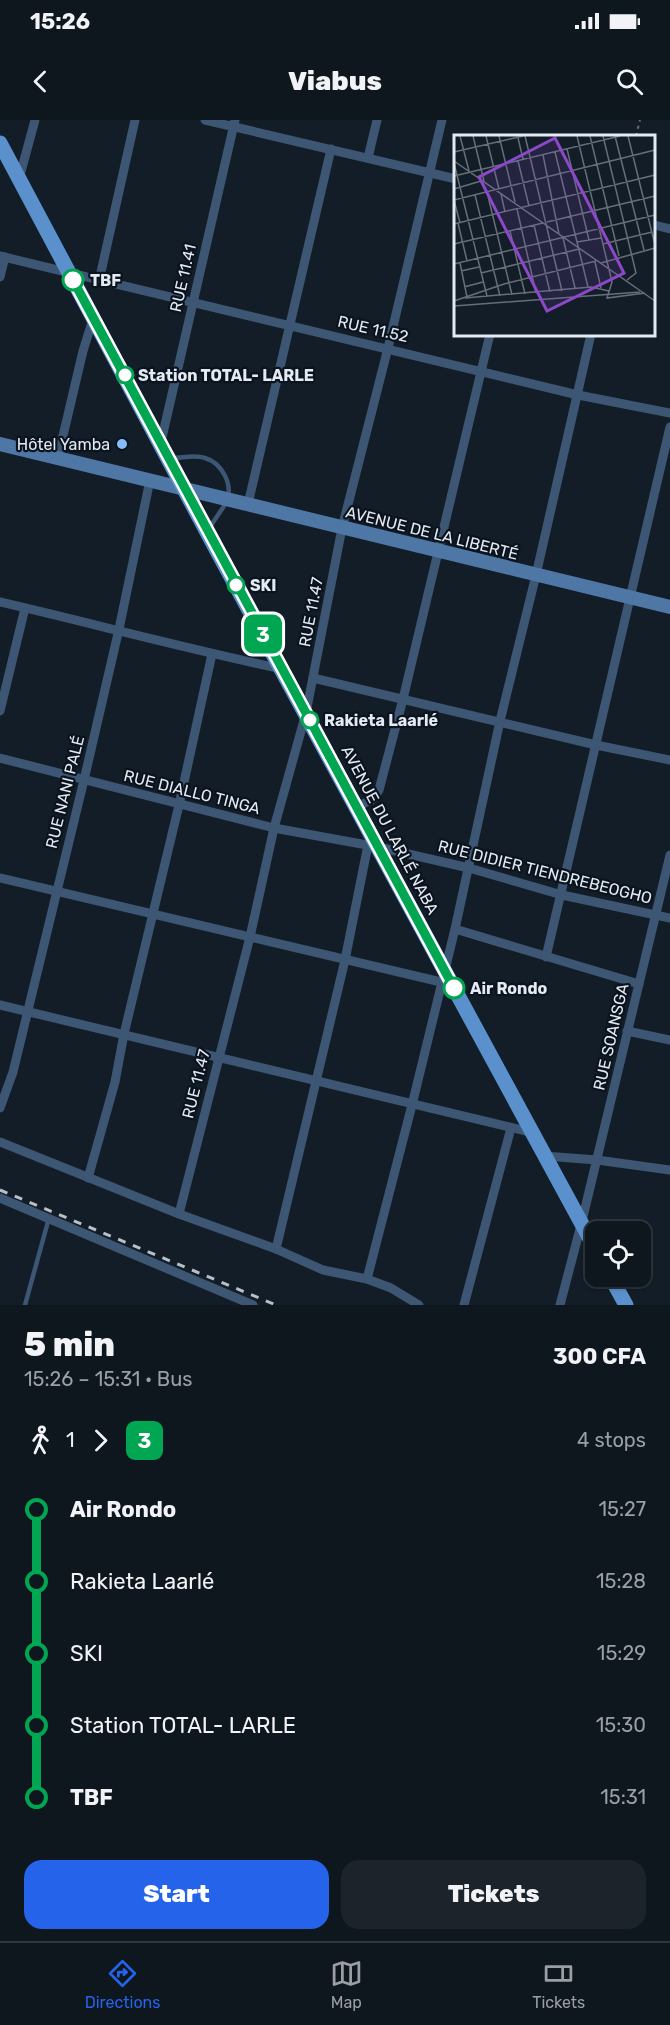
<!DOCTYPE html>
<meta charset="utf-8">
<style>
:root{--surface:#0e161e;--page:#1c232b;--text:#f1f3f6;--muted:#9b9fa4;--line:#2e353c;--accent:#2563eb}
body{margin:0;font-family:Rubik,sans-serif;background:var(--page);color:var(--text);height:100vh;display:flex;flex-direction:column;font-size:22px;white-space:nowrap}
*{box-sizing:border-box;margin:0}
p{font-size:20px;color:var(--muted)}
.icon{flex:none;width:33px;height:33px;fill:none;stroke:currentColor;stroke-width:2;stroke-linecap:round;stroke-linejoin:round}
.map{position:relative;height:1185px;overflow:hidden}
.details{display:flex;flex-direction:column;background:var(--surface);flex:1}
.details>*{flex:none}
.badge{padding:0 12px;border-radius:9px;font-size:21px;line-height:39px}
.buttons{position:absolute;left:585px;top:1101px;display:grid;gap:12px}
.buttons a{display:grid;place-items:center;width:66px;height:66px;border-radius:12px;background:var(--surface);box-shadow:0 2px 4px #0004,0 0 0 2px var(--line);font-size:30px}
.map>.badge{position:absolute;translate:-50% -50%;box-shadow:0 0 0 3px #fff}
.legs{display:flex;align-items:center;gap:9px;height:66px;padding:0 24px;font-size:20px}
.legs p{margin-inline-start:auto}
.head{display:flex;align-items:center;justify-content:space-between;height:102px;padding:0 24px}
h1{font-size:33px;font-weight:800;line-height:45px}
.primary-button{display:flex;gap:12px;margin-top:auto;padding:12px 24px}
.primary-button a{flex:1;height:69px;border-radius:18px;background:var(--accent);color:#fff;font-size:24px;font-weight:800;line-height:69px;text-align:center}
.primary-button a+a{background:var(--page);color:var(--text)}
ul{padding:0 24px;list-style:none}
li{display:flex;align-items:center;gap:21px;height:72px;font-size:22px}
li i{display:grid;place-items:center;width:9px;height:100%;margin:0 8px;background:currentColor}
li i::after{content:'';width:15px;height:15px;margin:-8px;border:4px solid;border-radius:50%;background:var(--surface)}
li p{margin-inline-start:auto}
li:first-child i{background:linear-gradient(#0000 50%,currentColor 0)}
li:last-child i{background:linear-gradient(currentColor 50%,#0000 0)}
.status{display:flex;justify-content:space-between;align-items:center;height:42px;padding:0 30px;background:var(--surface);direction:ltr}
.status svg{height:16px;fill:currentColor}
header{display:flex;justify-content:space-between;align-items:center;height:78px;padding:0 24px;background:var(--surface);font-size:27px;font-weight:800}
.dock{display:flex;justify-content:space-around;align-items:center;height:84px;border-top:2px solid var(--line);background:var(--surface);font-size:16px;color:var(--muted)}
.dock a{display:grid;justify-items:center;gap:3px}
.dock .active{color:var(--accent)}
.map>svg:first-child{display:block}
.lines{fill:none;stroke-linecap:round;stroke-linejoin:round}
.path{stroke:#69727c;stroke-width:2;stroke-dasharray:3 4.5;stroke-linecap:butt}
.lane{stroke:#3d5673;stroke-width:4.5}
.street{stroke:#3d5673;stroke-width:9}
.secondary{stroke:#4e77a6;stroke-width:14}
.primary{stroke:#5a91cd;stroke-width:15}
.rail{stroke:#b7bfc7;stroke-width:3;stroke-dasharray:8 8;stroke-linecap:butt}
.line-1-casing{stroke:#fff;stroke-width:14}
.line-1{stroke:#00a651;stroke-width:9}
.stop-1-dot{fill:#fff;stroke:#00a651;stroke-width:3}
.poi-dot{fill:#84bcfb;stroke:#0a131e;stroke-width:2}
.labels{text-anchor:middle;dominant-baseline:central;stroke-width:4.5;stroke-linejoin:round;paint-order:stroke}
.street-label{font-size:16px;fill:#e3eaf2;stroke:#0a131e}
.stop-label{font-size:16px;font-weight:bold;fill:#e3eaf2;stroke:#0a131e;text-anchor:start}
.poi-label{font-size:16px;fill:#e3eaf2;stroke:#0a131e;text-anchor:end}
.inset-road{fill:none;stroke:#666f79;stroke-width:1.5}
.view{fill:#8b48c7;fill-opacity:0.15;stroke:#8b48c7;stroke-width:3}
.inset-edge{fill:none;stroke:#e3eaf2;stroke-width:3}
</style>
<div class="status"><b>15:26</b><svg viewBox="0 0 49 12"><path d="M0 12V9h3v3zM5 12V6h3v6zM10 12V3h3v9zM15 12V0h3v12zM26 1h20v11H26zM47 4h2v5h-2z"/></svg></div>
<header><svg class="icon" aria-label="back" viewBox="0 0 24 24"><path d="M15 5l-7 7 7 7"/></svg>Viabus<svg class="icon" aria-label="search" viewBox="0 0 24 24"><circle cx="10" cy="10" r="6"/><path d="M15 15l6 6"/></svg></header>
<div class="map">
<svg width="670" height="1185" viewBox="0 0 670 1185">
<rect width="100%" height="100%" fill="#121d28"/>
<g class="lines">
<path class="path" d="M636 16 640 0"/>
<g class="lane">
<path d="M172 338C182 338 195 334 205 338 222 343 233 364 227 381 222 390 214 400 209 409"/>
<path d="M25 1185 49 1098"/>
</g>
<g class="street">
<path d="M205 0 456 59"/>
<path d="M368 38 377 0"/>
<path d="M19 59 35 0"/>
<path d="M654 105 670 109"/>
<path d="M0 136 578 275 670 293"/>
<path d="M0 157 5 137"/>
<path d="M99 161 135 0"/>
<path d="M161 322 235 0"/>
<path d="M58 337 83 231 93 199"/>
<path d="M248 384 331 29"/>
<path d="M0 482C94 504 188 529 282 549"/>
<path d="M313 558 596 625 670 640"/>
<path d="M0 591 25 488"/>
<path d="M0 638 274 708 378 727 469 748 562 775 670 798"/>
<path d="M357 687 373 679 379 670 403 579 490 214"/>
<path d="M0 758 441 862"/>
<path d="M455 809 639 864"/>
<path d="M546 837 670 307"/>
<path d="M0 885 530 1012"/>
<path d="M627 911 670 920"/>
<path d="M0 988 13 952 84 660 119 509 150 360"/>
<path d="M0 1022 179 1094 276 1129 323 1150 367 1159 391 1168 419 1185"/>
<path d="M544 1036 597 1040 670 1050"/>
<path d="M88 1058 115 962 124 914 179 685 212 534"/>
<path d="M0 1078 253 1185"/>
<path d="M179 1094 250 817 274 708 306 593 342 408 388 228 442 0"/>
<path d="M276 1129 345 840 368 725"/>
<path d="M367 1159 412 985 455 809 500 601 536 455 591 214"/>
<path d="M464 1185 511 1008"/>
<path d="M560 1185 581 1105 670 735"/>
</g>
<path class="secondary" d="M0 324 670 487"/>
<g class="primary">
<path d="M0 23 217 431 596 1130"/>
<path d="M610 1156 626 1185"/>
</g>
<path class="rail" d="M0 1070 276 1185"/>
</g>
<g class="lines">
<g class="line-1-casing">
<path id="line-1" d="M73 160 454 868"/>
</g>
<use href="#line-1" class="line-1"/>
</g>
<g class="stop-1-dot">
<circle cx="73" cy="160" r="10"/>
<circle cx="125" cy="255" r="8"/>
<circle cx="236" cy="465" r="8"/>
<circle cx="310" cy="600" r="8"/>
<circle cx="454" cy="868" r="10"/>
</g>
<circle class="poi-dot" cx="122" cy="324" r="6"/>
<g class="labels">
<g class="street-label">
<text transform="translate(183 158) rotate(-77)">RUE 11.41</text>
<text transform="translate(373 209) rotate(13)">RUE 11.52</text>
<text transform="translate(432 413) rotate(14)">AVENUE DE LA LIBERTÉ</text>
<text transform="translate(311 492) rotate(-79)">RUE 11.47</text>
<text transform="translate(65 672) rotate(-76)">RUE NANI PALÉ</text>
<text transform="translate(192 672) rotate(14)">RUE DIALLO TINGA</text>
<text transform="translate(390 710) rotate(62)">AVENUE DU LARLÉ NABA</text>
<text transform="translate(545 752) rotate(14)">RUE DIDIER TIENDREBEOGHO</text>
<text transform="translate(611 917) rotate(-77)">RUE SOANSGA</text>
<text transform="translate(196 964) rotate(-76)">RUE 11.47</text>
</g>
<g class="stop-label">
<text x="90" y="160">TBF</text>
<text x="138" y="255">Station TOTAL- LARLE</text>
<text x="250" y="465">SKI</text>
<text x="324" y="600">Rakieta Laarlé</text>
<text x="470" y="868">Air Rondo</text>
</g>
<g class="poi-label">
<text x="110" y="324">Hôtel Yamba</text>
</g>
</g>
<g transform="translate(454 15)">
<rect width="201" height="201" fill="#121d28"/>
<path class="inset-road" d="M6 1 15 36M19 1 30 46M32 1 45 54M45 1 61 67M71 1 108 156M123 1 158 147 153 163 191 158M136 1 165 121M149 1 182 138 173 145M161 1 190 115M174 1 201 110M64 3 69 24M113 14 135 105M0 17 69 1M101 17 134 152M89 20 105 99M0 26 201 166M64 26 75 71M0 28 33 161M0 41 166 1M0 54 27 46M33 57 58 160M47 59 51 77M21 60 46 161M0 65 201 15M0 65 6 88M63 74 82 158M93 87 201 61M4 88 13 126M0 89 201 40M80 90 96 157M56 96 71 159M109 103 121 153M123 107 147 103M0 109 89 88M149 109 198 97M141 127 147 153M6 128 13 162M147 128 201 113M0 129 201 80M7 136 25 132M27 138 125 114M10 152 29 147M11 163 137 152 155 156M0 166 50 149 142 126M0 171 186 157"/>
<path class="view" d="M101 3 170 138 93 176 25 42Z"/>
<rect width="201" height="201" class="inset-edge"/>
</g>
</svg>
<div class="buttons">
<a><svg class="icon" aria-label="locate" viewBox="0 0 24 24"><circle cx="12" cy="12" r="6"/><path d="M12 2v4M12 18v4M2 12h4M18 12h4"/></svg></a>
</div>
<b class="badge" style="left:263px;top:514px;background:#00a651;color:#fff">3</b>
</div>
<section class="details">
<div class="head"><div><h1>5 min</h1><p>15:26 – 15:31 · Bus</p></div><b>300 CFA</b></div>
<div class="legs"><svg class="icon" aria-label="walk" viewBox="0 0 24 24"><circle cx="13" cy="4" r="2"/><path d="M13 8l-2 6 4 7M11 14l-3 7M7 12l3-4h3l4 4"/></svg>1<svg class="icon" aria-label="forward" viewBox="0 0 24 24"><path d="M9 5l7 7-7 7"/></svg><b class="badge" style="background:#00a651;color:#fff">3</b><p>4 stops</p></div>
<ul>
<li><i style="color:#00a651"></i><b>Air Rondo</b><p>15:27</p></li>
<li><i style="color:#00a651"></i><span>Rakieta Laarlé</span><p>15:28</p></li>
<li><i style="color:#00a651"></i><span>SKI</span><p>15:29</p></li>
<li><i style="color:#00a651"></i><span>Station TOTAL- LARLE</span><p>15:30</p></li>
<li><i style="color:#00a651"></i><b>TBF</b><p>15:31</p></li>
</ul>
<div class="primary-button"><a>Start</a><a>Tickets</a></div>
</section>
<nav class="dock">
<a class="active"><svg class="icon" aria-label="directions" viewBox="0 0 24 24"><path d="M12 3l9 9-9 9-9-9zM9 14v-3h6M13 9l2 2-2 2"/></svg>Directions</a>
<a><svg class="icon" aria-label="map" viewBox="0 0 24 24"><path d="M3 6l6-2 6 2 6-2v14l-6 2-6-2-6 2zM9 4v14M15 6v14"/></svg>Map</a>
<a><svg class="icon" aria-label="tickets" viewBox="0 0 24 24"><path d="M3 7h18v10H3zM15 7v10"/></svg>Tickets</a>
</nav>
